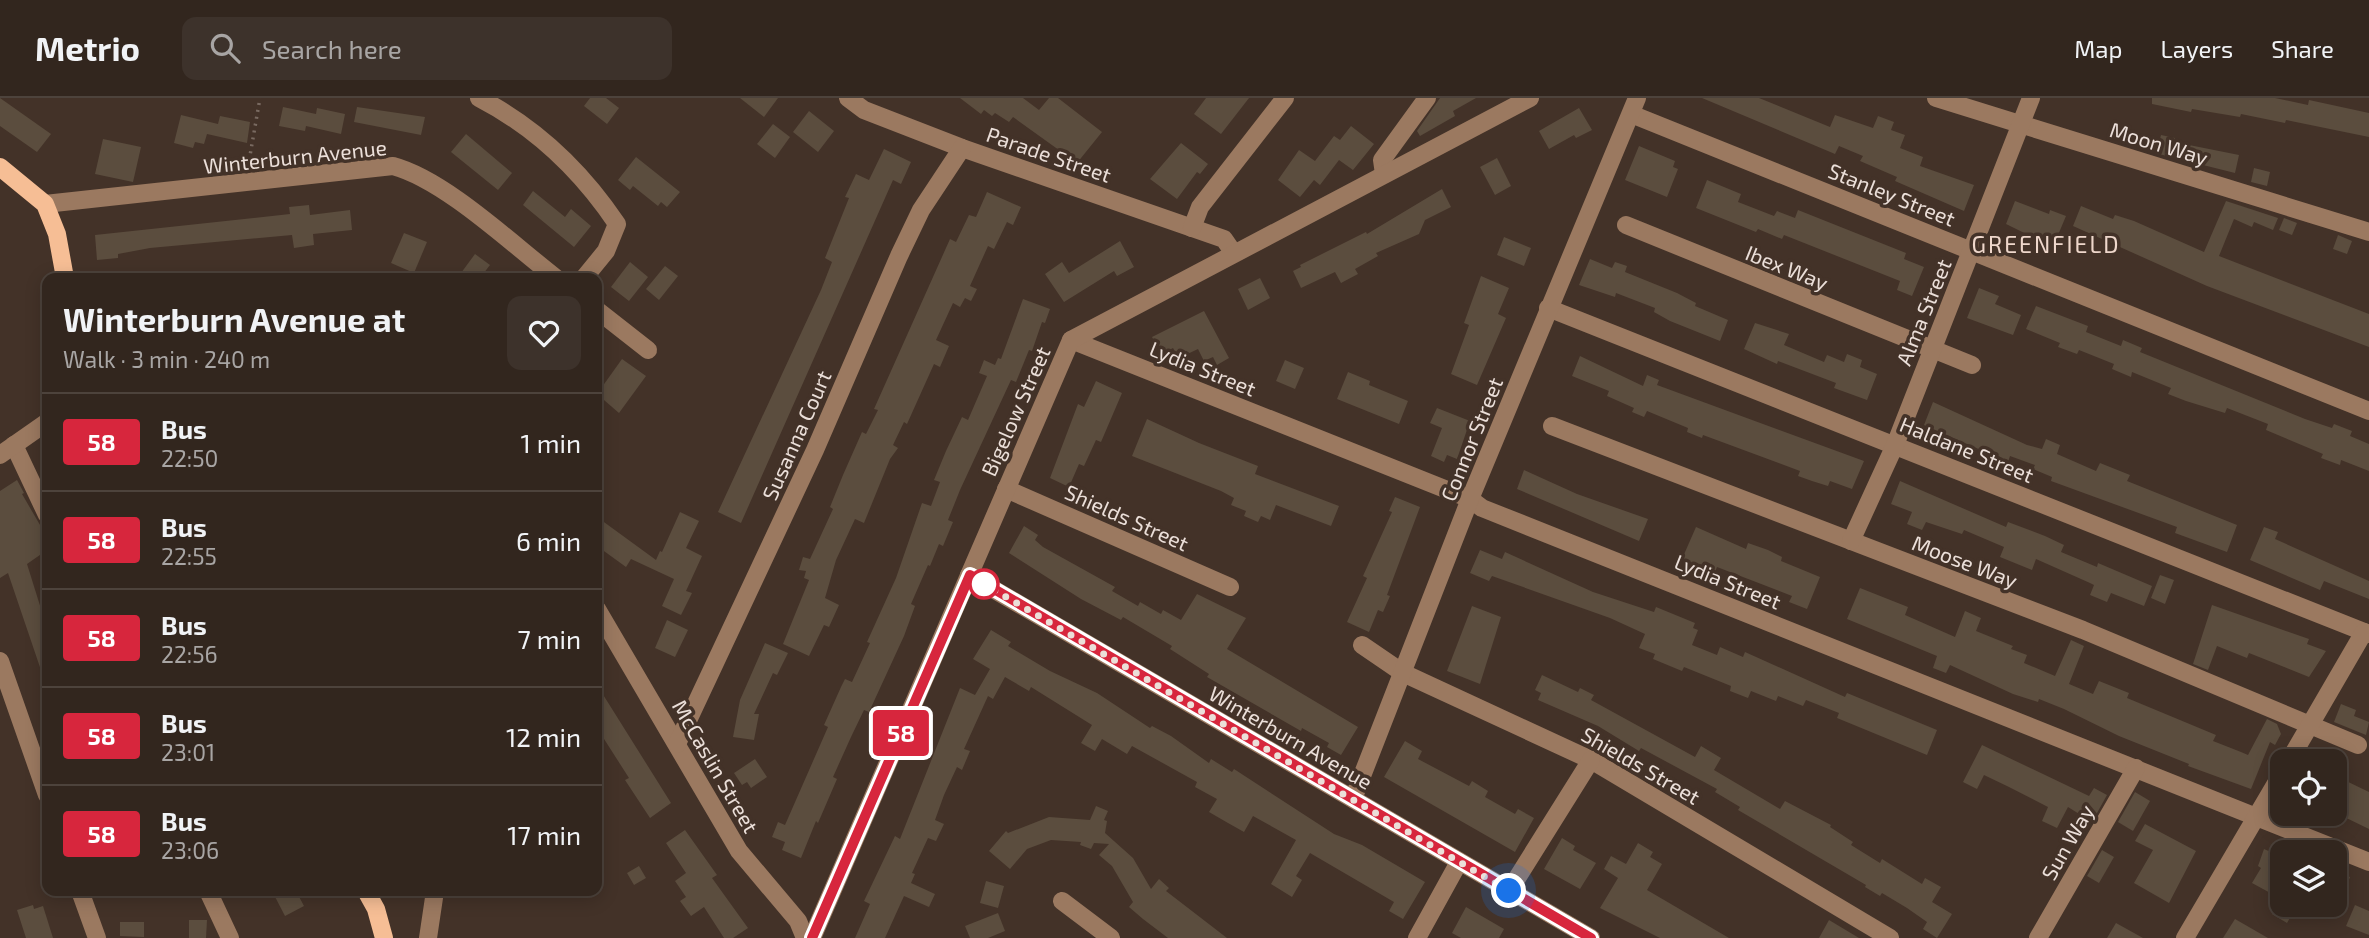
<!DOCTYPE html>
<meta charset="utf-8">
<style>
:root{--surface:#32261e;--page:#3d322b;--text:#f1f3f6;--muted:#a8a5a4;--line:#4d433c}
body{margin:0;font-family:"Exo 2",sans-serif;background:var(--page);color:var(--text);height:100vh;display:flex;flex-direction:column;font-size:26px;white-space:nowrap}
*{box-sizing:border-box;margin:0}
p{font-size:23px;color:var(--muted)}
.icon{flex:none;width:38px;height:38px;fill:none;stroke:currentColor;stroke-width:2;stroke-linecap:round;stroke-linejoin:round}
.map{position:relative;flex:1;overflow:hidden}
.sheet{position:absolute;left:42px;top:175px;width:560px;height:623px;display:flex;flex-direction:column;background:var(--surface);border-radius:14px;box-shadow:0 4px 18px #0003,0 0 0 2px var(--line)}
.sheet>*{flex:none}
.badge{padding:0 14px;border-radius:5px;font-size:24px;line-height:46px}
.controls{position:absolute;left:2270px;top:651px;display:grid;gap:14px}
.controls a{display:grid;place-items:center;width:77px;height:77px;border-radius:14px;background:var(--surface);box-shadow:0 4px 18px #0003,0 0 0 2px var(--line);font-size:35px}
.you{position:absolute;width:35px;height:35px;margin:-18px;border:5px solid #fff;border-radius:50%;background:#1a73e8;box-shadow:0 0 0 10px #1a73e833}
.map>.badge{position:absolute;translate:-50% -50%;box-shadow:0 0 0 4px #fff}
.round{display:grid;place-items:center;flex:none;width:74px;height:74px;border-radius:14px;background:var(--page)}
.head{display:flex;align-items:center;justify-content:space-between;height:119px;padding:0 21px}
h1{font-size:33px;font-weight:700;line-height:52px}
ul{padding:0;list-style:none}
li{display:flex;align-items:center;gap:21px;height:98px;padding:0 21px;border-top:2px solid var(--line)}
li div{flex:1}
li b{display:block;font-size:26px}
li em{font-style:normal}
li .badge{min-width:77px;font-weight:700;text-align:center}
header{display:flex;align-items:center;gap:42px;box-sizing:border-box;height:98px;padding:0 35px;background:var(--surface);border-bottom:2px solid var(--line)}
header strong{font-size:33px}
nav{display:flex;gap:38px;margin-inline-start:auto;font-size:24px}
.search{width:490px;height:63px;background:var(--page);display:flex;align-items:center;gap:18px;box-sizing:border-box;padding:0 24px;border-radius:14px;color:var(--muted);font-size:26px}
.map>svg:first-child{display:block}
.building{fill:#5b4d3e}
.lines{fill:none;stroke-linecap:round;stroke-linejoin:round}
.path{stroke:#796a61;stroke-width:3.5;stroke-dasharray:2 5;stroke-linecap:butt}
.minor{stroke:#9b7960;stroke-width:18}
.major{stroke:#f6be95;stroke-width:18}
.line-casing{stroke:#fff;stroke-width:16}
.line{stroke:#d7263d;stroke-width:10}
.walk{stroke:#ebdfd9;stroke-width:7;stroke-dasharray:0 12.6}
.stop-dot{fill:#fff;stroke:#d7263d;stroke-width:3.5}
.labels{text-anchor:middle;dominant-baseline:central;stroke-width:7;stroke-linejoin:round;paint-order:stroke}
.street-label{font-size:21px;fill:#ebdfd9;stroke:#433228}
.neighbourhood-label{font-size:23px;letter-spacing:2px;fill:#eed7cb;stroke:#433228}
</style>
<header>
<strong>Metrio</strong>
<div class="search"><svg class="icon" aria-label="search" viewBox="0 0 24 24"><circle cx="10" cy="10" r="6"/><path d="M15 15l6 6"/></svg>Search here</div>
<nav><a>Map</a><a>Layers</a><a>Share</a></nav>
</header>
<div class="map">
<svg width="2369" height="840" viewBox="0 0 2369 840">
<rect width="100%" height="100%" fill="#433228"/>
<g class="building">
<path d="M0 0 51 36 37 54 0 28Z"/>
<path d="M590 0H606L619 10 607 26 584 8Z"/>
<path d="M740 0H778L764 19Z"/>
<path d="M960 0H1023L1039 12 1049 0H1058L1102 34 1077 65 1013 19 1009 24 995 15 992 18 984 12 981 16Z"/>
<path d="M1206 0H1249L1221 36 1194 16Z"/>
<path d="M1440 0H1476L1453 13 1455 18 1420 38 1417 33Z"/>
<path d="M1702 0H1759L1830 29 1835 17 1873 30 1878 18 1894 24 1891 32 1905 37 1900 50 1923 59 1920 68 1974 87 1964 113 1895 83 1897 79 1860 63 1863 58 1839 48 1835 56Z"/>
<path d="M2152 0H2275L2308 7 2309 2 2369 15V39L2286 22 2285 25 2241 16 2240 19 2192 11 2191 14 2152 6Z"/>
<path d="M283 9 316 16 317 10 345 16 341 36 306 28 305 33 279 28Z"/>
<path d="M357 9 425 19 421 37 354 24Z"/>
<path d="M1579 10 1592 32 1576 40 1574 37 1549 51 1539 33Z"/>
<path d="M809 13 834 33 818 54 793 34Z"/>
<path d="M181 17 218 26 220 18 250 24 247 45 207 36 204 46 195 44 193 50 174 45Z"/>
<path d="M773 26 790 39 775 60 757 46Z"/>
<path d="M1351 28 1374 46 1353 72 1339 62 1320 87 1314 82 1300 99 1278 82 1299 52 1315 63 1334 38 1340 42Z"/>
<path d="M466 36 512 75 498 92 451 54Z"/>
<path d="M2161 37 2175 40 2174 44 2239 57 2235 75 2143 52 2148 38 2160 41Z"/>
<path d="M103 41 141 49 133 84 95 76Z"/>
<path d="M1181 45 1208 66 1200 76 1197 74 1177 101 1150 81Z"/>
<path d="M1639 48 1675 63 1673 69 1678 71 1667 99 1625 82Z"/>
<path d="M884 51 911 64 901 86 893 82 741 425 718 414 821 192 832 164 825 160 849 100 845 99 856 76 869 82Z"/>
<path d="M636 59 680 94 667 109 661 104 658 108 633 88 630 92 618 82Z"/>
<path d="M1497 60 1511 88 1495 97 1480 69Z"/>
<path d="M2254 70 2270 74 2267 88 2251 84Z"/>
<path d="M1707 82 1741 96 1738 104 1774 118 1777 113 1795 120 1798 112 1906 155 1904 161 1924 169 1912 198 1897 192 1900 183 1784 137 1782 141 1758 131 1756 134 1696 110Z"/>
<path d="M1442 91 1451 109 1425 122 1419 136 1376 155 1378 158 1355 171 1358 176 1341 185 1335 174 1301 190 1293 173 1301 169 1300 167 1366 134 1367 136Z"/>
<path d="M533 93 565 119 571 111 591 128 574 149 523 107Z"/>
<path d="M987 94 1021 109 1013 127 1007 124 994 151 988 148 970 188 977 191 971 203 965 200 960 209 953 205 936 242 949 248 940 269 934 266 907 326 904 324 893 347 898 350 890 361 864 425 855 421 836 462 825 500 839 507 829 529 824 527 809 558 783 546 809 482 804 480 806 473 799 472 803 459 810 461 833 411 830 409 843 377 862 334 866 336 878 312 874 311 950 141 956 144 969 117 976 119Z"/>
<path d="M2015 103 2049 116 2050 112 2066 118 2053 149 2006 126Z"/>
<path d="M2226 103 2278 120 2273 132 2254 124 2252 129 2234 121 2219 158 2369 216V249L2207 188 2073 128 2081 108 2113 121 2115 117 2134 123 2204 154Z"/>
<path d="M309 107 310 117 350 112 352 132 313 136 314 147 294 150 292 137 150 150 118 156V160L97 162 95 137 290 116 289 109Z"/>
<path d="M2284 120 2297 125 2292 137 2279 132Z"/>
<path d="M404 135 427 144 414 175 391 165Z"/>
<path d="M2338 137 2352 143 2347 156 2333 151Z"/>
<path d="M1504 139 1531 150 1524 168 1497 157Z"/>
<path d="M1120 143 1134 169 1117 178 1114 173 1064 204 1045 176 1062 164 1069 175Z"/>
<path d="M475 156 490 167 480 180H468L461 175Z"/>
<path d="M1590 161 1612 170 1615 164 1627 168 1625 174 1677 195 1696 205 1695 208 1728 222 1720 243 1670 223 1654 214 1655 210 1616 195 1615 199 1579 187Z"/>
<path d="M630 164 648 179 629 203 611 189Z"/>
<path d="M665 168 678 178 659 202 646 191Z"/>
<path d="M1481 178 1509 190 1498 216 1506 220 1477 287 1451 276 1469 227 1464 225Z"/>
<path d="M1260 180 1270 200 1248 212 1238 191Z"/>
<path d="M1979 190 1999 198 1995 206 2021 217 2013 237 1967 220Z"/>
<path d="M1023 201 1050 211 1045 225 1042 224 1032 253 1029 252 1016 284 1011 282 960 392 948 422 953 424 943 448 939 446 930 468 928 467 911 506 915 508 904 538 869 614 864 612 851 639 833 679 837 681 818 725 816 723 801 760 782 752 785 744 772 739 778 724 785 727 828 629 824 627 841 589 845 581 852 584 870 545 867 544 896 480 922 405 931 408 940 384 934 382 946 353 962 319 968 322 987 278 979 275 984 262 995 267 998 260 1001 261Z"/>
<path d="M2036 208 2088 228 2086 234 2121 248 2123 242 2142 250 2140 254 2305 321 2332 330 2334 326 2352 333 2350 338 2369 346V373L2341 362 2340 367 2321 360 2323 356 2266 332 2268 326 2227 310 2225 315 2186 303 2168 296 2171 290 2132 274 2131 279 2112 271 2114 266 2079 252 2077 256 2058 249 2060 245 2026 231Z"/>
<path d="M1204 213 1229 260 1217 267 1213 259 1204 263 1198 251 1179 260 1173 250 1161 256 1152 239Z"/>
<path d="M1755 225 1789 236 1784 247 1824 264 1827 257 1844 264 1847 256 1862 262 1860 269 1877 276 1867 302 1834 290 1836 285 1778 263 1777 266 1744 251Z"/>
<path d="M1580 258 1643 288 1647 277 1659 282 1657 287 1864 363 1852 391 1830 383 1828 388 1812 383 1798 378 1800 373 1703 337 1702 340 1687 334 1688 330 1647 313 1644 319 1632 314 1634 310 1607 298 1609 293 1572 278Z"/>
<path d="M622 261 646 278 619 315 597 296Z"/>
<path d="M1285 262 1304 270 1295 291 1276 283Z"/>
<path d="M1348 274 1370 283 1369 287 1408 303 1399 326 1337 301Z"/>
<path d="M1096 283 1122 295 1101 344 1096 342 1084 368 1079 366 1069 389 1050 380 1078 306 1084 309Z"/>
<path d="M1933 304 2027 347 2042 351 2046 341 2060 347 2057 356 2096 373 2100 365 2130 377 2127 383 2237 427 2227 454 2175 435 2177 429 2051 383 2052 379 2033 371 2035 367 2010 358 2008 364 1924 327Z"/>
<path d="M1437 310 1470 323 1457 361 1447 357 1444 364 1431 358 1442 330 1430 325Z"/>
<path d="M1147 321 1199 345 1258 368 1255 376 1339 408 1331 428 1276 407 1270 422 1261 418 1258 424 1244 418 1246 413 1231 407 1234 400 1221 393 1132 358Z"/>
<path d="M1524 372 1577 396 1648 421 1639 443 1517 391Z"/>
<path d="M17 382 24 395 22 396 47 439V452L27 466 47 530 45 584 8 475 0 480V393Z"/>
<path d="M1900 383 2006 429 2008 424 2045 438 2064 447 2061 454 2097 469 2098 465 2152 488 2144 508 2111 495 2107 504 2090 497 2094 487 2090 485 2036 461 2032 472 2000 459 2004 449 1964 432 1962 436 1926 424 1922 432 1907 426 1912 414 1891 406Z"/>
<path d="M1395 399 1420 409 1387 497 1390 498 1383 514 1378 512 1369 534 1347 524 1367 480 1363 478 1392 414 1389 413Z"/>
<path d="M680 414 699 423 686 450 702 458 686 493 692 495 681 517 662 508 674 481 631 461 626 469 597 448V419L656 462 660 453 662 454Z"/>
<path d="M1024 428 1038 437 1035 442 1043 449 1115 489 1112 493 1138 508 1140 504 1161 516 1163 512 1181 522 1197 496 1246 520 1227 551 1358 629 1341 657 1327 649 1329 645 1302 630 1301 633 1207 579 1209 576 1170 551 1172 548 1123 519 1121 522 1081 501 1009 455Z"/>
<path d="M1696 429 1746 451 1748 445 1768 452 1782 459 1781 463 1820 479 1807 511 1789 504 1792 498 1717 469 1713 479 1698 473 1700 468 1682 461Z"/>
<path d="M2264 429 2278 434 2275 441 2369 483V501L2324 483 2320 492 2250 462Z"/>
<path d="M1480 452 1502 461 1505 454 1593 494 1654 514 1656 509 1695 525 1693 530 1698 532 1692 547 1717 557 1720 549 1743 559 1745 554 1845 599 1847 595 1937 632 1927 657 1837 620 1839 615 1806 602 1803 608 1778 598 1776 603 1751 593 1748 600 1730 593 1731 588 1684 569 1682 573 1653 561 1655 556 1639 550 1645 536 1610 520 1492 478 1489 483 1470 475Z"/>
<path d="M2160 477 2174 482 2165 506 2151 500Z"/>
<path d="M1860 490 1908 509 1905 517 1955 539 1965 513 1981 520 1976 533 2013 548 2011 551 2027 557 2024 565 2055 578 2071 542 2084 548 2069 586 2093 596 2099 583 2129 595 2127 600 2216 637 2213 643 2241 654 2248 657 2267 621 2277 626 2281 636 2275 647 2270 644 2251 691 2188 668 2189 666 2119 638 2064 611 2039 601 2038 604 2013 596 1950 567 1946 575 1933 570 1937 558 1847 521Z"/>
<path d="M2212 507 2309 541 2307 546 2326 553 2309 579 2249 555 2247 560 2217 548 2208 572 2193 566Z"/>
<path d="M1472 508 1501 519 1480 586 1447 573Z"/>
<path d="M667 522 688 532 675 559 655 550Z"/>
<path d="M991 532 1011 544 1008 548 1050 573 1097 595 1150 630 1152 628 1171 638 1209 665 1211 661 1232 674 1234 671 1334 736 1362 747 1425 784 1403 821 1389 813 1394 804 1310 755 1296 778 1302 782 1292 799 1271 786 1296 742 1253 718 1244 734 1228 725 1209 714 1217 701 1195 689 1197 684 1132 648 1127 656 1102 641 1095 653 1081 645 1092 627 1031 589 1029 593 1005 579 993 601 988 598 964 651 970 653 962 672 957 669 944 697 935 722 944 726 936 743 928 740 912 775 915 776 911 785 935 796 929 809 904 798 885 840H855L870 806 864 803 895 738 900 741 960 590 975 597 990 571 973 561Z"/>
<path d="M765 545 788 555 777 577 773 575 754 616H759L754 642 733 639 740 602Z"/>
<path d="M1542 577 1578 594 1580 590 1594 597 1591 602 1695 659 1701 648 1721 660 1714 672 1780 711 1785 703 1831 727 1830 729 1853 744 1851 747 1880 765 1882 761 1922 786 1925 780 1941 789 1932 804 1952 816 1937 840 1923 831 1927 824 1907 810 1882 795 1880 798 1865 789 1866 787 1738 712 1740 709 1715 694 1717 691 1641 650 1639 653 1598 628 1538 602 1541 595 1535 592Z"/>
<path d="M597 587 671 705 650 720 625 682 629 680 597 630Z"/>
<path d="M2341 606 2356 612 2354 618 2369 624 2366 637 2334 624Z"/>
<path d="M1405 643 1422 653 1418 661 1469 688 1472 683 1488 693 1485 699 1515 716 1518 711 1534 720 1515 754 1384 679Z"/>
<path d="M1982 647 2089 698 2094 690 2107 697 2092 724 2068 709 2057 730 2042 723 2048 709 2009 689 1984 677 1977 691 1963 684Z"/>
<path d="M755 661 767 679 751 690 747 684 742 687 734 675Z"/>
<path d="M2340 680 2369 694V731L2334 714V692Z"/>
<path d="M2135 694 2150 703 2133 733 2118 724Z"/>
<path d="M1096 708 1108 713 1104 722 1107 723 1105 735 1133 760 1151 791 1159 781 1169 790 1166 793 1227 840H1168L1143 821 1129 809 1133 804 1112 768 1099 757 1109 746 1094 745 1091 751 1080 747 1081 744 1051 742 1027 751 1010 771 989 753 1006 733 1008 735 1049 719 1090 722Z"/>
<path d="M2145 726 2196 753 2169 805 2134 785 2153 752 2135 743Z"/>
<path d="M685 732 717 777 712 780 748 830 733 840H724L704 809 691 818 680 803 686 799 675 783 686 775 666 745Z"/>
<path d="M1562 740 1575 748 1573 752 1596 765 1580 791 1544 771Z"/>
<path d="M1638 745 1653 754 1650 759 1662 766 1647 792 1729 840H1660L1600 810 1618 780 1604 771 1611 758 1626 766Z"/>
<path d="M2264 751 2282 759V778L2274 797 2252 785 2261 770 2258 768Z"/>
<path d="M2102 752 2114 759 2099 785 2087 778Z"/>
<path d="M639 768 646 780 634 787 627 775Z"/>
<path d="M2334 773 2350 779 2335 816 2334 815Z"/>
<path d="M986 783 1004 788 998 810 980 805Z"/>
<path d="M272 793H296L304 808 285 818Z"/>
<path d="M2280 802 2282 807 2295 811 2287 825 2272 816Z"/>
<path d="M33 807 34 811 43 808 53 840H26L17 812Z"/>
<path d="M2355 807 2369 813V837L2346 828Z"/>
<path d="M1466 809 1504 831 1499 840H1461L1452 835Z"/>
<path d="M998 815 1005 833 988 840H970L965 828Z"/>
<path d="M2235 821 2268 840H2223Z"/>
<path d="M189 822H207L206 840H189Z"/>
<path d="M1829 822 1859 840H1819Z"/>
<path d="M120 824H144V839L120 838Z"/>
<path d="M2116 825 2143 840H2107Z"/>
</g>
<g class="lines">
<path class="path" d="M248 69 260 0"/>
<g class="minor">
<path d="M479 0C535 29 582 74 617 126L606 153 584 180"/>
<path d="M848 0 864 12 962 50 1224 141 1233 154"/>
<path d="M1936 0 2369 134"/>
<path d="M1631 16 2369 313"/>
<path d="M1384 76 1382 62 1427 0"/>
<path d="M45 106 393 68C445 82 512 146 556 180"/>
<path d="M1626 127 1972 267"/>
<path d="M1192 130 1200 109 1285 0"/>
<path d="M1548 210 2369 536"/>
<path d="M597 212 648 252"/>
<path d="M1071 242 1470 401 1482 410 2369 764"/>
<path d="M1552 328 2083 532 2358 647"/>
<path d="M14 347 47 417"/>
<path d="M0 357 47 324"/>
<path d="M1006 391 1230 489"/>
<path d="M1851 443 1895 347 2031 0"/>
<path d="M969 477 1591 840"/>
<path d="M597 511 739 753 798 823 805 840"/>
<path d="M1362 547 1403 575 1591 662 1890 840"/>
<path d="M0 563 47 697"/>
<path d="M677 646 815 352 899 158 921 112 962 50"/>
<path d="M2289 663 2364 534"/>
<path d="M1353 701 1470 401 1637 0"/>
<path d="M80 793 97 840"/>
<path d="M208 793 230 840"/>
<path d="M1509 793 1591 662"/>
<path d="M1062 803 1111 840"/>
<path d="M428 840 435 793"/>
<path d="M812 840 1071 242 1530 0"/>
<path d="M1417 840 1459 764"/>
<path d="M2038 840 2136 670"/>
<path d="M2185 840 2282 675"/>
</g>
<g class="major">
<path d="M0 69 45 106 57 136 65 180"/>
<path d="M366 793 376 811 384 840"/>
</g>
</g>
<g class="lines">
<g class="line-casing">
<path id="line" d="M812 840 970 477 1591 840"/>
</g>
<use href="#line" class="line"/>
<path class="walk" d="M984 486 1509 793"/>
</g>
<circle class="stop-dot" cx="984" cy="486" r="14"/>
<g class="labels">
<g class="street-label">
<text transform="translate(2159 45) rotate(17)">Moon Way</text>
<text transform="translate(1049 56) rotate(19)">Parade Street</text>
<text transform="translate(295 58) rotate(-6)">Winterburn Avenue</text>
<text transform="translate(1892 96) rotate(22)">Stanley Street</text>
<text transform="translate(1787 169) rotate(22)">Ibex Way</text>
<text transform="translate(1923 214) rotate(-68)">Alma Street</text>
<text transform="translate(1203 270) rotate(22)">Lydia Street</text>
<text transform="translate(1015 313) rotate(-66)">Bigelow Street</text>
<text transform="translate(796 337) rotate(-66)">Susanna Court</text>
<text transform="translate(1471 341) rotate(-68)">Connor Street</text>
<text transform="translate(1967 351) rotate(22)">Haldane Street</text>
<text transform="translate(1127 419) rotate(24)">Shields Street</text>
<text transform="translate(1965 463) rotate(21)">Moose Way</text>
<text transform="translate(1728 483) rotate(22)">Lydia Street</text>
<text transform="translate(1291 639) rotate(30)">Winterburn Avenue</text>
<text transform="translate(1641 667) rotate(30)">Shields Street</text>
<text transform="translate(716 668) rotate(60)">McCaslin Street</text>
<text transform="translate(2067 744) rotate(-60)">Sun Way</text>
</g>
<g class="neighbourhood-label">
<text x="2046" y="146">GREENFIELD</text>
</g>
</g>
</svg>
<div class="controls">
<a><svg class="icon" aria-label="locate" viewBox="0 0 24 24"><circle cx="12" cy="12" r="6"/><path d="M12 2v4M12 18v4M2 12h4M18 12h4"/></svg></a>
<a><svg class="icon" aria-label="layers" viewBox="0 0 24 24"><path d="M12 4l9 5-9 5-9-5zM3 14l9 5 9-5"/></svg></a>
</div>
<div class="you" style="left:1509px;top:793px"></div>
<b class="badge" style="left:901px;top:635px;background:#d7263d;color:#fff">58</b>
<section class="sheet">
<div class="head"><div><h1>Winterburn Avenue at</h1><p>Walk · 3 min · 240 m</p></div><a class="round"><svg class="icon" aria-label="heart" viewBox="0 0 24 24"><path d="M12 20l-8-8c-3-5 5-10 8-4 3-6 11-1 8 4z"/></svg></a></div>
<ul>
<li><span class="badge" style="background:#d7263d;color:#fff">58</span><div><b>Bus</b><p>22:50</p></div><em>1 min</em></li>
<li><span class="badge" style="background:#d7263d;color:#fff">58</span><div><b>Bus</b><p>22:55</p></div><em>6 min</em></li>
<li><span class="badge" style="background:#d7263d;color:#fff">58</span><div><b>Bus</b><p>22:56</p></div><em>7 min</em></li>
<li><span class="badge" style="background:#d7263d;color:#fff">58</span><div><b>Bus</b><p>23:01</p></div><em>12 min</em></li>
<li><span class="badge" style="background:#d7263d;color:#fff">58</span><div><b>Bus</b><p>23:06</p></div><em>17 min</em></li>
</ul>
</section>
</div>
